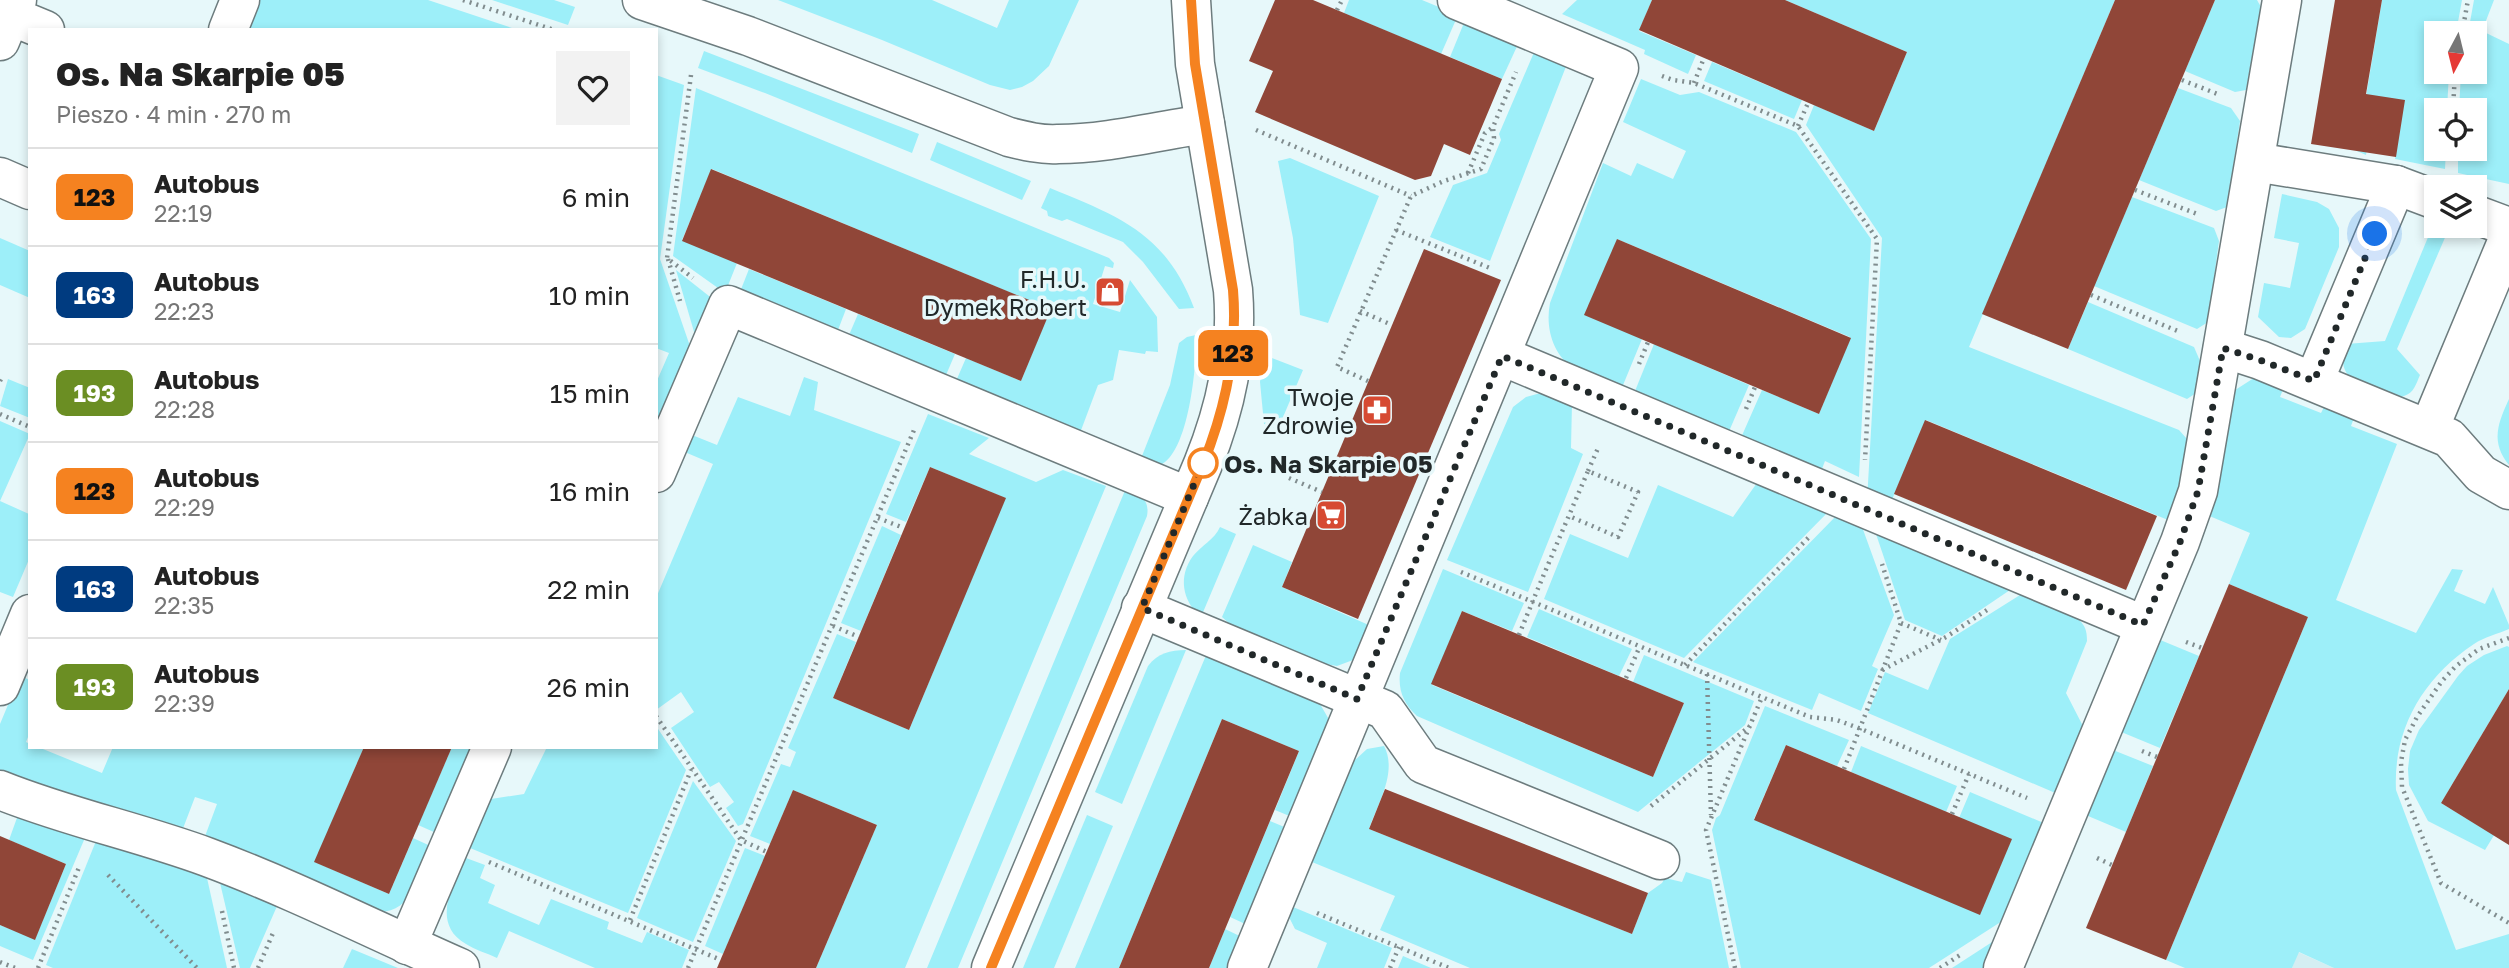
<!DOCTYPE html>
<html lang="pl">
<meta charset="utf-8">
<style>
:root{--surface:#fff;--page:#f2f2f2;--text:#222;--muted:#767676;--line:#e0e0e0}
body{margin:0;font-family:"Golos Text",sans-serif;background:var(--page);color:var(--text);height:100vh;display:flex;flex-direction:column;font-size:26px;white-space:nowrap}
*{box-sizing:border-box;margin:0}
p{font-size:23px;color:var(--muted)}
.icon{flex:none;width:38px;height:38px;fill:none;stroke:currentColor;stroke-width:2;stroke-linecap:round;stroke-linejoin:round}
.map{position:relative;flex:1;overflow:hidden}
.sheet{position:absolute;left:28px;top:28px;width:630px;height:721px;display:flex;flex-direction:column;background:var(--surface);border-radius:0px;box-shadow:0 4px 10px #0003}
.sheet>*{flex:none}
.badge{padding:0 14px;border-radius:10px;font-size:24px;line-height:46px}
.needle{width:46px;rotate:187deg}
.fabs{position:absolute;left:2424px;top:21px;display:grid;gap:14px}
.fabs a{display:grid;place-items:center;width:63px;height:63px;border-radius:0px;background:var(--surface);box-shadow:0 4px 10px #0003;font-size:35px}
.you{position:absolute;width:35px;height:35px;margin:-18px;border:5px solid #fff;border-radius:50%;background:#1a73e8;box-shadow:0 0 0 10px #1a73e833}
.map>.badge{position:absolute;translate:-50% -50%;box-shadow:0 0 0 4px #fff}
.round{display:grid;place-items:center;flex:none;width:74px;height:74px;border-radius:0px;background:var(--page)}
.overview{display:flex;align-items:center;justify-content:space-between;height:119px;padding:0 28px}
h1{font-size:33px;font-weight:800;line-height:52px}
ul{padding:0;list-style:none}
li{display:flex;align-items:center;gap:21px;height:98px;padding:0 28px;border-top:2px solid var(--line)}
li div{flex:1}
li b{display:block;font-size:26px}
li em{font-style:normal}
li .badge{min-width:77px;font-weight:700;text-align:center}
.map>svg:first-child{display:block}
.built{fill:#d4eef2}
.green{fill:#9deff9}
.building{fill:#904638}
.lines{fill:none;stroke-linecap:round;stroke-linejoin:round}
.minor-casing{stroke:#6d7c7e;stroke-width:41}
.path{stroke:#818d8f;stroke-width:4.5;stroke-dasharray:2 5;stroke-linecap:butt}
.minor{stroke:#fff;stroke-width:38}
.line-casing{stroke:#fff;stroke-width:16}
.line{stroke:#f58220;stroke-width:10}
.walk{stroke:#212829;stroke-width:7;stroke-dasharray:0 12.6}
.stop-dot{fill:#fff;stroke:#f58220;stroke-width:3.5}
.labels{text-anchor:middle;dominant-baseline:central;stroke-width:7;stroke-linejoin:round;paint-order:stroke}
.poi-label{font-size:24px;fill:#212829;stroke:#e7f8fa;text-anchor:end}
.stop-label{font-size:24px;font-weight:bold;fill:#212829;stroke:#e7f8fa;text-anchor:start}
</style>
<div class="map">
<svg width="2509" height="968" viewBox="0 0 2509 968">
<rect width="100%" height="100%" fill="#e7f8fa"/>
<path class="built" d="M2298 952 2334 968H2292Z"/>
<g class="green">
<path d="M254 0H428L518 30H242Z"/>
<path d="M492 0H554L575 7 568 25Z"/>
<path d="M778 0H932L997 28 1009 0H1079L1049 66 1033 81 1022 87 1010 90 990 85 882 40Z"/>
<path d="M1349 0H1422L1458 15 1441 54 1344 13Z"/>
<path d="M1577 0H1652L1639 31 1696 55 1688 74 1644 54 1645 50 1562 14Z"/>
<path d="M1785 0H2115L1969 347 2179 430 2187 439 2180 485 2168 520 1926 420 1888 509 1867 501 1882 238 1806 125 1814 105 1874 131 1907 52Z"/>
<path d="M2215 0H2257L2261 7 2246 90 2235 92 2185 71Z"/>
<path d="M2382 0H2462L2456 33H2436V72H2449L2447 110H2436V149H2446L2445 169 2395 159 2404 101 2376 96 2366 155 2357 151Z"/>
<path d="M2474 0H2494L2482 31 2509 44V184L2458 173V149H2474V110H2459L2461 72H2474V33H2468Z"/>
<path d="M1466 18 1519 42 1502 79 1450 57Z"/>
<path d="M1535 50 1567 64 1490 261 1430 237 1453 185 1487 173 1501 140 1499 134Z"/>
<path d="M704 51 919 134 912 153 765 93 698 68Z"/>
<path d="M1712 62 1802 100 1794 119 1704 81Z"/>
<path d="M656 75 684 85 660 259 692 352 664 421 656 417V383L669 353 656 348Z"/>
<path d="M1641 79 1680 95 1699 92 1796 132 1871 239 1859 477 1825 461 1820 474 1740 440 1762 390 1819 414 1850 337 1617 239 1642 339 1621 390C1606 384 1588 379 1575 370 1553 355 1545 328 1550 303L1603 163 1631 176 1637 163 1673 179 1686 151 1623 122Z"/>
<path d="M696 88 1109 258 1114 263 1113 268 1105 266 1093 304 1120 312 1130 280 1157 317 1158 352 1146 351 1145 354 1119 350 1113 380 1098 385 1077 441 953 388 966 358 1021 381 1050 309 712 169 682 240 737 263 725 293 673 256Z"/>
<path d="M2178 88 2231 108 2240 121 2227 207 2216 211 2139 180Z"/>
<path d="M937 142 1031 181 1022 200 930 160Z"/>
<path d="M1290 158 1379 196 1328 323 1300 315 1293 238 1278 161Z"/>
<path d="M1050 188C1118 216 1166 233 1194 308L1179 309 1143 262 1123 242 1067 219 1062 221 1048 216 1047 211 1041 208Z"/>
<path d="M2282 194 2317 202 2329 209 2339 228V247L2305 329 2291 338 2279 337 2258 317 2264 283 2290 288 2299 243 2274 238Z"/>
<path d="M2132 197 2214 228 2219 241 2208 322 2197 329 2094 286Z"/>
<path d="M2436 218V226H2450L2397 349 2420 375C2416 384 2414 393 2404 396 2394 399 2386 394 2378 391 2353 381 2336 376 2346 344L2385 341Z"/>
<path d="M0 238 30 251V298L0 285Z"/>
<path d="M749 269 846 309 835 338 738 297Z"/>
<path d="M676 270 714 300 697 342Z"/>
<path d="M2088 302 2194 347 2200 361 2196 393 2187 399 2068 349Z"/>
<path d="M858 314 955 354 943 382 846 342Z"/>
<path d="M1196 335C1197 364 1189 453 1160 465L1140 461 1170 385 1179 343 1187 337Z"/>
<path d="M1654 344 1749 385 1727 436 1633 396Z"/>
<path d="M1264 355 1303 370 1278 429 1264 424 1260 382Z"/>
<path d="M2257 376 2284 387 2280 397 2321 413 2326 403 2355 415 2351 426 2397 444 2336 600 2416 633 2452 569 2463 570 2454 591 2485 604 2493 587 2509 625V629C2498 634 2484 637 2474 644 2423 678 2393 729 2396 790L2456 950 2509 934V968H2334L2299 952 2292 968H2185L2166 960 2308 617 2229 584 2250 533 2207 515 2229 394Z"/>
<path d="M804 377 818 382 814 410 901 442 743 824 738 826 726 808 734 802 719 782 710 787 671 728 694 712 681 692 656 710V598L713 464 680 450 687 433 717 445 738 397 790 416Z"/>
<path d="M8 379 30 388V418L0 406Z"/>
<path d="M1537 394H1548L1572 403 1571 448 1583 454 1528 592 1447 560 1513 407 1526 397Z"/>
<path d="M2509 399V465C2490 442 2498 423 2509 399Z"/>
<path d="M928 414 989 438 969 454 1036 482 1063 470 1106 486 905 968H816L877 825 793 790 770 844 750 836 781 764 790 767 796 752 788 748 837 634 856 642 833 698 909 730 1005 498 930 467 906 522 886 514Z"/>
<path d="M0 421 30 434 0 501 29 514 30 517V557L13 597 0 592Z"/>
<path d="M1759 480 1830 510 1684 658 1544 599 1570 534 1628 558 1658 485 1733 517Z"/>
<path d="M1126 488C1140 495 1150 499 1147 516L958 968H927Z"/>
<path d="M1838 514 1861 524 1894 615 1872 666 1878 669 1861 711 1819 693 1812 710 1693 662Z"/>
<path d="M882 526 901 535 861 631 841 623Z"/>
<path d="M1220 527 1236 534 1201 617C1182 601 1178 576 1193 556 1201 546 1215 539 1220 527Z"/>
<path d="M1875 531 2010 590 1942 636 1905 620Z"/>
<path d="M1253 545 1292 562 1282 587 1371 626 1360 651 1353 660 1337 666 1320 663 1232 626 1222 617Z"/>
<path d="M1443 569 1524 603 1512 631 1462 611 1432 685 1653 777 1684 703 1633 682 1644 655 1754 701 1745 725 1638 812 1417 716C1404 704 1398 691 1400 673Z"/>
<path d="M2020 595 2077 618C2085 625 2087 630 2087 641L2066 693 2086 732 2060 795 1868 713 1885 672 1928 690 1950 639Z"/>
<path d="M1539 609 1632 649 1619 676 1527 637Z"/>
<path d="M2153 637 2199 656 2160 748 2114 729Z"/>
<path d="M2507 646 2509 647V689L2441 803 2484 829 2488 831 2499 827 2485 850 2428 821 2409 785 2408 769 2410 751 2419 730 2458 676 2467 666 2484 655Z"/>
<path d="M1186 650 1122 804 1095 792 1148 666C1158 653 1170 650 1186 650Z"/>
<path d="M1207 653 1309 695 1320 704 1331 723 1299 820 1275 810 1299 751 1222 719 1119 968H1075Z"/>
<path d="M20 676 30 680V732L26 742 30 744V747H38L102 773 113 747H364L315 862 389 894 413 838 437 849C424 872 411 912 380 912L204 839 217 804 195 797 182 831 2 773 0 770V724Z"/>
<path d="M1765 706 1849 740 1837 766 1786 745 1754 819 1959 818 1970 792 2046 824 2010 916 1929 968H1741L1712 830 1716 818 1720 815Z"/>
<path d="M656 726 686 770 628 913 470 848 491 799 524 794 547 747H656Z"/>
<path d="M1384 746C1398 772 1377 805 1369 829L1632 934 1648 893 1662 883 1665 878 1682 882 1686 872 1711 880 1729 968H1470L1380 930 1395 896 1312 862 1354 761 1367 749Z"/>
<path d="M1861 746 1957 786 1946 812 1851 772Z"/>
<path d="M452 747H481L443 836 418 825Z"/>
<path d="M2108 748 2153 766 2126 832 2081 813Z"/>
<path d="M693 781 736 841 693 942 637 918Z"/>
<path d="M18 815 87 833 33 960 0 946V925L35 939 66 864 9 840Z"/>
<path d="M1087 815 1113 826 1054 968H1023Z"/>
<path d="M1270 821 1294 831 1254 928 1230 917Z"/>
<path d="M98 836 205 869 227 968H53L46 965Z"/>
<path d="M745 848 765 856 723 954 705 946Z"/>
<path d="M466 858 485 865 480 878 495 885 488 903 539 925 551 899 609 922 607 929 642 943 647 932 689 950 682 968H595L509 931 497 958C487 953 475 950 466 944 430 923 453 884 466 858Z"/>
<path d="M217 870 281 897 250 968H240Z"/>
<path d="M1293 907 1392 948 1384 968H1317L1327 943 1295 929 1289 917Z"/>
<path d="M1225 929 1248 940 1237 968H1209Z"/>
<path d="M2003 935 1989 968H1952Z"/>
<path d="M352 949 398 968H343Z"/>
<path d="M1403 956 1431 968H1398Z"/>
</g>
<g class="building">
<path d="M1275 0H1313L1502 79 1470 155 1444 144 1431 176 1415 180 1255 112 1273 71 1249 61Z"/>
<path d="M1652 0H1785L1907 52 1874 131 1639 30Z"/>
<path d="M2115 0H2215L2068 349 1982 314Z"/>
<path d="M2335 0H2382L2366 94 2405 100 2396 157 2311 144Z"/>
<path d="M711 169 1051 309 1021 381 682 241Z"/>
<path d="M1617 239 1851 338 1819 414 1584 315Z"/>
<path d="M1424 249 1501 280 1358 619 1282 587Z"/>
<path d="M1925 420 2157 516 2126 590 1894 494Z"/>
<path d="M930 467 1006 498 909 730 833 698Z"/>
<path d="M2229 584 2308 617 2166 960 2086 928Z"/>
<path d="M1462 611 1684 703 1653 777 1431 684Z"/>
<path d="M2509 689V845L2441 803Z"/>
<path d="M1222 719 1299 751 1272 816 1209 968H1119Z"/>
<path d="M1786 745 2012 839 1980 915 1754 820Z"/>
<path d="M364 747H452L389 894 314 862Z"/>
<path d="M1385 789 1648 893 1632 934 1369 829Z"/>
<path d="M793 790 877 825 816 968H717Z"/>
<path d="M0 836 66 864 35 940 0 925Z"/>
</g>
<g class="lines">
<g class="minor-casing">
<g id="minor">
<path d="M642 0 748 36 1009 137C1025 141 1041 145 1058 144 1106 144 1157 131 1205 124"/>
<path d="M11 16 45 30"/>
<path d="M228 30 240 0"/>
<path d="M0 41 17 0"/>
<path d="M2255 162 2396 185 2436 200"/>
<path d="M0 177 30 190"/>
<path d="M2474 214 2509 227"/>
<path d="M2223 348 2260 360 2449 438 2481 474 2509 490"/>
<path d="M1502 356 2143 625"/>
<path d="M2314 381 2396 185"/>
<path d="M2429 429 2509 237"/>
<path d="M656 473 728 305 1189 497"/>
<path d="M1141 608 1385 710 1423 764 1660 860"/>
<path d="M0 686 30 614"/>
<path d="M0 790C67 817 139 832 207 857 293 889 376 931 460 968"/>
<path d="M407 945 492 747"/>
<path d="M991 968 1203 464C1226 407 1238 352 1233 290L1195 64 1191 0"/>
<path d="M1247 968 1619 68 1457 0"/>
<path d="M2003 968 2180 542 2198 491 2282 0"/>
</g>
</g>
<g class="path">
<path d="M463 0 554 30"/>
<path d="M1337 10 1342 0"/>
<path d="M2462 33 2468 0"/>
<path d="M691 75 667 258 693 278"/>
<path d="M1662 76 1673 80 1694 83 1798 126 1877 239 1865 460"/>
<path d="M2182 80 2220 95"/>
<path d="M1694 83 1704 58"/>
<path d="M2453 110 2455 72"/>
<path d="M1798 126 1808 103"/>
<path d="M1256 130 1411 196"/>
<path d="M1468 173 1485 133 1493 127"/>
<path d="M2135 190 2200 215"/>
<path d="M1396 230 1490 268"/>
<path d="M668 259 680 301"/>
<path d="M2091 295 2180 332"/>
<path d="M1360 311 1392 325"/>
<path d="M1639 364 1648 342"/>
<path d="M0 381 2 377"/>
<path d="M1368 381 1337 367 1411 196 1444 181 1481 169 1494 138 1493 127 1516 72"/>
<path d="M1746 409 1755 387"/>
<path d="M0 414 30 427"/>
<path d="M1588 471 1599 446"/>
<path d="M1289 478 1322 492"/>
<path d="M878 518 904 528"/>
<path d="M1461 572 1810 717 1837 720 1861 729 2027 798"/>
<path d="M1901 623 1941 640"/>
<path d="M833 626 859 637"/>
<path d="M1519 635C1541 580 1565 525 1588 471L1638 492 1618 537 1569 516"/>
<path d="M2509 638 2479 649 2456 666 2442 681 2417 717 2405 740 2401 762 2402 787 2441 883 2509 923"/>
<path d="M2186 642 2202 648"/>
<path d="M1685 665 1811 535"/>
<path d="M1882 670 1946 637 1990 608"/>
<path d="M1707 674 1711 815"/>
<path d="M1626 678 1640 646"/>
<path d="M656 716 741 840 767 852"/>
<path d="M2142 751 2157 757"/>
<path d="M1844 769 1901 623 1882 564"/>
<path d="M1651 806 1750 726"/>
<path d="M1952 814 1969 774"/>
<path d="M2097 858 2112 865"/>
<path d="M489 862 721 960"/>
<path d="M108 875 197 968"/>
<path d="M222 911 234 968"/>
<path d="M1317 913 1449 968"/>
<path d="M630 920 691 770"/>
<path d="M0 962 15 968"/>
<path d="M38 968 80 865"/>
<path d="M258 968 273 933"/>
<path d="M688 968 914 430"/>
<path d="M1390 968 1399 947"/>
<path d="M1735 968 1706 830 1762 697"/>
<path d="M1940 968 1960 955"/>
</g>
<use href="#minor" class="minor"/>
</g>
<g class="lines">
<g class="line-casing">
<path id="line" d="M991 968 1203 464C1226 407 1238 351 1233 290L1195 64 1191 0"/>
</g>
<use href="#line" class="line"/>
<path class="walk" d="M1203 463 1142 608 1357 699 1502 356 2143 625 2180 542 2198 491 2223 348 2260 360 2314 381 2375 234"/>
</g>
<defs>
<g id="shop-square" transform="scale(1.575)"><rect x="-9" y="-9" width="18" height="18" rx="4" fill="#d64a32" stroke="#e7f8fa"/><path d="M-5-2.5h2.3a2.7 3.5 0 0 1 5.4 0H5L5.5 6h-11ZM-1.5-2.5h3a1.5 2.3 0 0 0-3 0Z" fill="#fff"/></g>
<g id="pharmacy-square" transform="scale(1.575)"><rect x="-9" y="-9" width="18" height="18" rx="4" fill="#d64a32" stroke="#e7f8fa"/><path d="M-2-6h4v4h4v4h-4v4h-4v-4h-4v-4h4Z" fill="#fff"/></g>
<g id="supermarket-square" transform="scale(1.575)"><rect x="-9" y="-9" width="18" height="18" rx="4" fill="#d64a32" stroke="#e7f8fa"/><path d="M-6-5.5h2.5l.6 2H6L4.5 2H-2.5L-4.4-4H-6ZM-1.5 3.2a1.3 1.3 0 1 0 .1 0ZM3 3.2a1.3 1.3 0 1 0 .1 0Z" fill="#fff"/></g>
</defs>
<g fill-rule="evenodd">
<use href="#shop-square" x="1110" y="292"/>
<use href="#pharmacy-square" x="1377" y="410"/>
<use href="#supermarket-square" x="1331" y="515"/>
</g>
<circle class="stop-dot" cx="1203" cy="463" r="14"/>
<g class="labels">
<g class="poi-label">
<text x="1087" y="278">F.H.U.<tspan x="1087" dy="28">Dymek Robert</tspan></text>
<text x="1354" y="396">Twoje<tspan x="1354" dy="28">Zdrowie</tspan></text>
<text x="1308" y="515">Żabka</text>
</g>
<g class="stop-label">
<text x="1224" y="463">Os. Na Skarpie 05</text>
</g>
</g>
</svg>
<div class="fabs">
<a><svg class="needle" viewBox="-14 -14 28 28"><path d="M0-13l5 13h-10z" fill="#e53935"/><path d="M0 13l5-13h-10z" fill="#767676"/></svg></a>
<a><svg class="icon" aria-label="locate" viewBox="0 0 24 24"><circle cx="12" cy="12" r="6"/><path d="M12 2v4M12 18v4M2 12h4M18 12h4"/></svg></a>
<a><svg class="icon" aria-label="layers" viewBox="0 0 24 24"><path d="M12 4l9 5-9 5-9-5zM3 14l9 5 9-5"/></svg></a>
</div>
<div class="you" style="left:2375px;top:234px"></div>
<b class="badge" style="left:1233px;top:353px;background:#f58220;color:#111">123</b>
<section class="sheet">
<div class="overview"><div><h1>Os. Na Skarpie 05</h1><p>Pieszo · 4 min · 270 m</p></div><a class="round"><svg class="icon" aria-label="heart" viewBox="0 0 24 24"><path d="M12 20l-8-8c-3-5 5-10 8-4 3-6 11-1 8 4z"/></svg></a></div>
<ul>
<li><span class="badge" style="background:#f58220;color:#111">123</span><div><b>Autobus</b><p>22:19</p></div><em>6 min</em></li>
<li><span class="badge" style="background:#003b80;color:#fff">163</span><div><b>Autobus</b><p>22:23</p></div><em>10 min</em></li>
<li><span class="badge" style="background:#6b8e23;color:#fff">193</span><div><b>Autobus</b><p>22:28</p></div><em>15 min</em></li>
<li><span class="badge" style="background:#f58220;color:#111">123</span><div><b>Autobus</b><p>22:29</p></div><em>16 min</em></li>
<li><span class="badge" style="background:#003b80;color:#fff">163</span><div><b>Autobus</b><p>22:35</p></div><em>22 min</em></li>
<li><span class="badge" style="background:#6b8e23;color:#fff">193</span><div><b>Autobus</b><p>22:39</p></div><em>26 min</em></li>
</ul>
</section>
</div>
